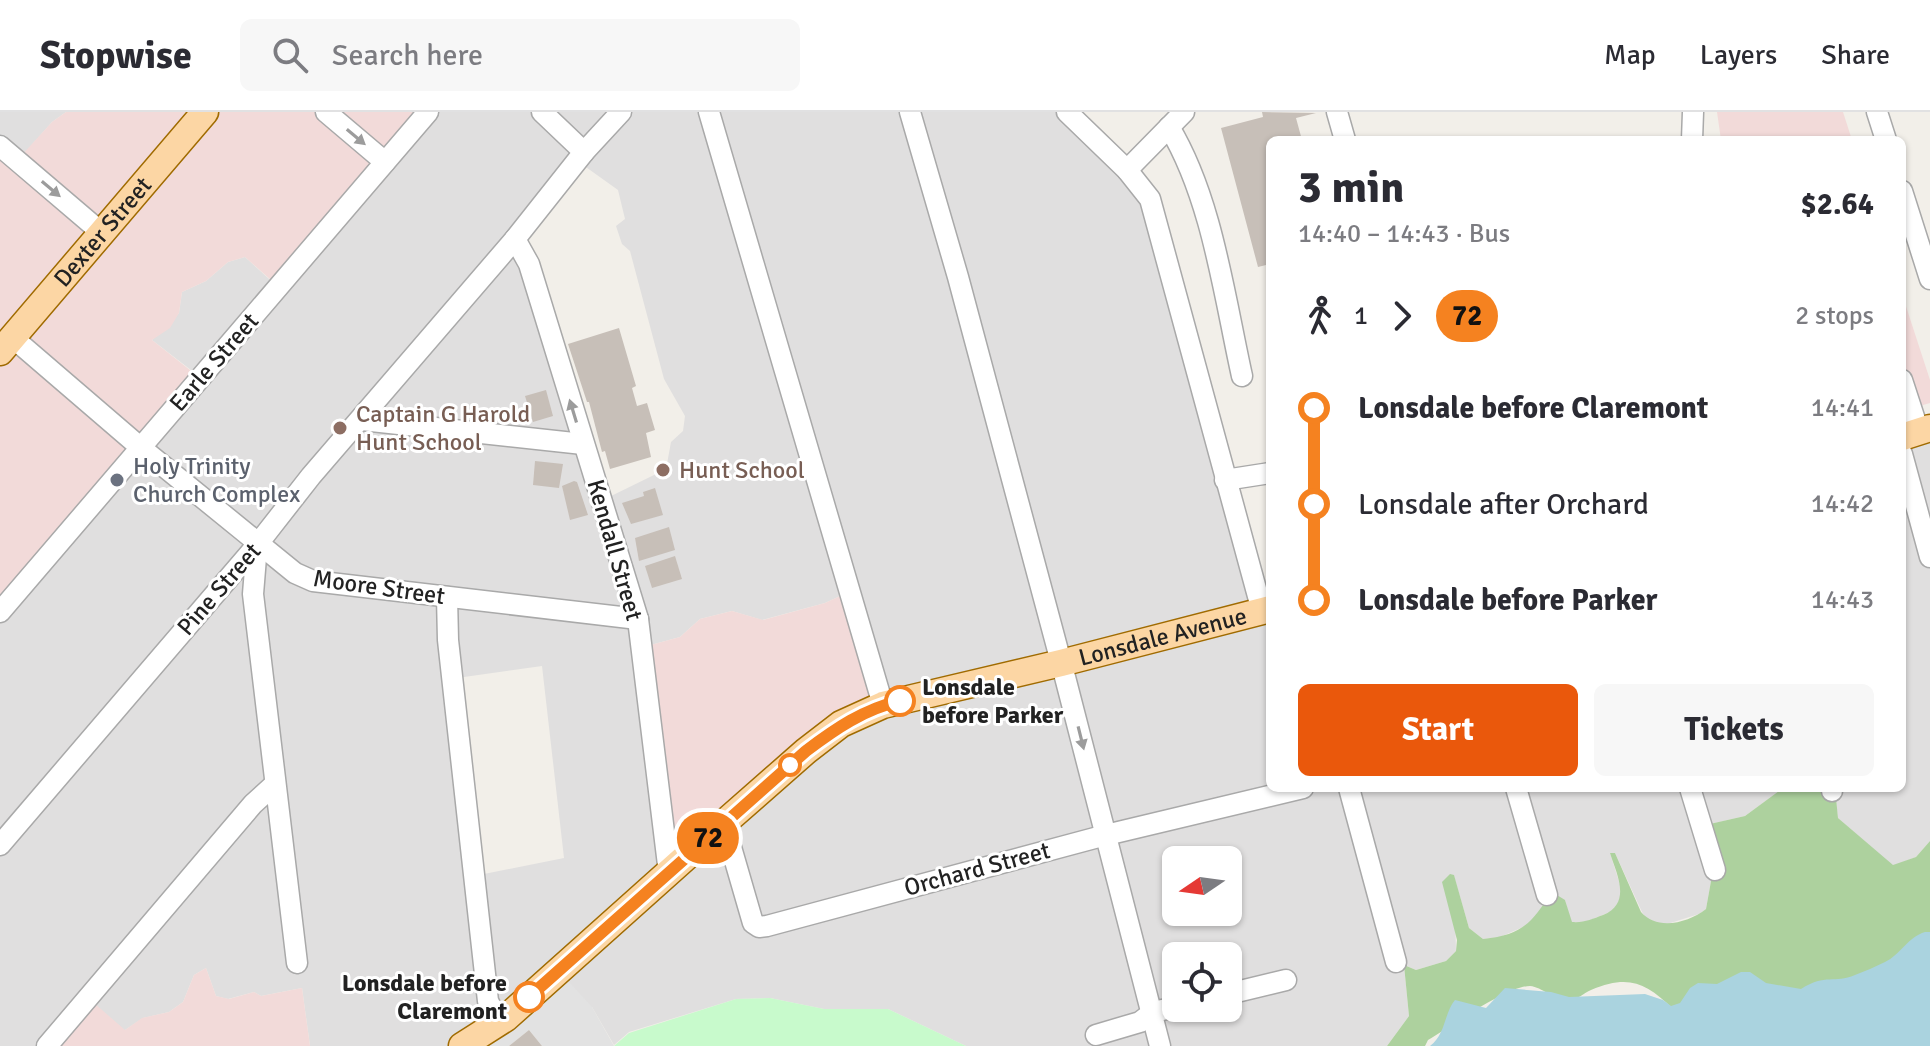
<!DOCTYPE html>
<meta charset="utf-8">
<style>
:root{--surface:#fff;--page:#f7f7f7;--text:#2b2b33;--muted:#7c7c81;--line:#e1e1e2;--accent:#ea580c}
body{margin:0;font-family:Signika,sans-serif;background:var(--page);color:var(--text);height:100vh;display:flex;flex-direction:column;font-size:30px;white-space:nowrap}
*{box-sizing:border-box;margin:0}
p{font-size:26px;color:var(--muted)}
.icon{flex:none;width:44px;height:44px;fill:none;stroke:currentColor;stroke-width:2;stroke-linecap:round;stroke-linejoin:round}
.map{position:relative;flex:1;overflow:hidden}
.side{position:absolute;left:1266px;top:24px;width:640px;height:656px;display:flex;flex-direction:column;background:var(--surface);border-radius:12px;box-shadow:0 2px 6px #0004}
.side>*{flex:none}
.badge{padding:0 16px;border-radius:26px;font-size:28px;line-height:52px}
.needle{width:52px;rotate:257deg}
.controls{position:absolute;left:1162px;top:734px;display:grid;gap:16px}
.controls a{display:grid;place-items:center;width:80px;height:80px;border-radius:12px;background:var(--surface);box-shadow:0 2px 6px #0004;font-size:40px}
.map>.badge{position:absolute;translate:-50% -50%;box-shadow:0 0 0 4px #fff}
.legs{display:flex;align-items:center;gap:12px;height:88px;padding:0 32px;font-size:26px}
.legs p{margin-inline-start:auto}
.overview{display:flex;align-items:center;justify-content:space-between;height:136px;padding:0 32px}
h1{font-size:44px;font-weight:700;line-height:60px}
.cta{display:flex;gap:16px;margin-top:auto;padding:16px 32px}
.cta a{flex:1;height:92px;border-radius:12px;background:var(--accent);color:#fff;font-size:32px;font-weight:700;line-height:92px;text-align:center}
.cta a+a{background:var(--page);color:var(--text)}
ul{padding:0 32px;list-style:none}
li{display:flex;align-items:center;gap:28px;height:96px;font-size:30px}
li i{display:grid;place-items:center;width:12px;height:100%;margin:0 10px;background:currentColor}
li i::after{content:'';width:20px;height:20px;margin:-10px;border:6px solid;border-radius:50%;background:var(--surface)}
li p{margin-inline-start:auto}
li:first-child i{background:linear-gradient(#0000 50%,currentColor 0)}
li:last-child i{background:linear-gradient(currentColor 50%,#0000 0)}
header{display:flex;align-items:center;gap:48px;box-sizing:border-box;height:112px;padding:0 40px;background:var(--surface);border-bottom:2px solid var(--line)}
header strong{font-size:38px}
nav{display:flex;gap:44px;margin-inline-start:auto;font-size:28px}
.search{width:560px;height:72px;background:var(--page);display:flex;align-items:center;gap:20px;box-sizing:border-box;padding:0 28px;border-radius:12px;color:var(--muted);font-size:30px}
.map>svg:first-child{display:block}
.residential{fill:#e0dfdf;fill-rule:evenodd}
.commercial{fill:#f2dad9}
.forest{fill:#add19e}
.park{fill:#c8facc}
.parking{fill:#e2e2e2}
.water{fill:#aad3df}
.building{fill:#c7bfb8}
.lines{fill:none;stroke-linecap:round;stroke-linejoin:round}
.minor-casing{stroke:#a9a9a9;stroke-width:23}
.major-casing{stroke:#a06b00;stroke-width:29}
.minor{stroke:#fff;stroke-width:20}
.major{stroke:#fcd6a4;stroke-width:26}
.oneway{fill:#9c9c9c}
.line-1-casing{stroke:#fff;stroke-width:18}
.line-1{stroke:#f58220;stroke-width:12}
.education-dot{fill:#8d6e63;stroke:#fff;stroke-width:3}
.worship-dot{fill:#6b7280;stroke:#fff;stroke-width:3}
.stop-1-dot{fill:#fff;stroke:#f58220;stroke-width:4}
.labels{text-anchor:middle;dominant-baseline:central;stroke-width:6;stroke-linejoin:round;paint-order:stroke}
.street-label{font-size:24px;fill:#222;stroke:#fff}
.education-label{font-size:24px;fill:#785e54;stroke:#fff;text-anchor:start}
.worship-label{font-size:24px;fill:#5b616d;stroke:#fff;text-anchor:start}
.stop-label{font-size:24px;font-weight:bold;fill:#222;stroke:#fff;text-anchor:start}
</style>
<header>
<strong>Stopwise</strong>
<div class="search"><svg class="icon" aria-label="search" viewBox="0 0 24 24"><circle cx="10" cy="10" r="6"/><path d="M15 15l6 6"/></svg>Search here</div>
<nav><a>Map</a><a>Layers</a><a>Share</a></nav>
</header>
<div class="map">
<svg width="1930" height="934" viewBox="0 0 1930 934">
<rect width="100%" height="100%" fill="#f2efe9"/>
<g class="residential">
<path d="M0 0H66L52 10 20 46 0 33Z"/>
<path d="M428 0H1072L1143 71 1270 496V676L1782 677 1745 704 1702 714 1713 758 1706 797 1699 802 1664 813 1648 809 1642 800 1615 741H1610L1622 779 1618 793 1610 800 1583 811 1571 810 1565 788 1532 811 1500 825 1483 827 1469 816 1454 764 1456 839 1446 849 1416 858 1404 853 1409 904 1387 934H966L888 897H824L770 886 736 887 629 920 614 933 592 895 461 934H310L302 876 261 884 254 880 228 887 216 884 206 856 194 863 183 890 169 900 143 906 125 918 51 934H0V511L200 265 152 228 179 201 182 180 206 169 228 150 245 145 279 176ZM583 53 618 78 625 107 616 114 622 132 630 139 664 267 685 304 683 319 671 330 667 352 654 363 607 386 526 122ZM851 479 651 586 647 534 680 525 700 507 732 499 762 508 825 491ZM542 554 564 746 479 763 457 566ZM1176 748H1228V800H1176ZM1176 844H1228V896H1176Z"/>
<path d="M1930 315V729L1916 745 1893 754 1838 706 1835 681V676H1902V325Z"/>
</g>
<g class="commercial">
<path d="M66 0H428L280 176 245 145 228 150 206 169 182 180 179 201 170 216 152 228 200 266 0 511V33L20 45 52 10Z"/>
<path d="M1717 0H1843L1852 28H1721Z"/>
<path d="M1902 182 1930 268V291L1902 299Z"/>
<path d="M851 479 884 583 674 759 647 534 680 525 700 507 732 499 763 508 825 491Z"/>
<path d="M206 856 216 884 229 887 254 880 261 884 302 876 310 934H51L94 891 125 918 142 906 169 900 183 890 194 863Z"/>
</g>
<path class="forest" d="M1783 676H1835L1838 706 1893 753 1916 745 1930 729V934L1673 897C1646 871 1629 862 1591 878 1584 881 1577 888 1569 888 1553 889 1543 875 1530 874 1507 874 1450 915 1428 928L1425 934H1387L1409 904 1404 853 1416 858 1446 849 1456 839 1457 828 1442 770 1450 762 1454 763 1469 816 1483 827C1523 823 1531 811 1552 780L1565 788 1572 810C1584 811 1592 807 1603 803 1632 791 1617 763 1610 741H1615L1641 800C1657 819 1688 811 1706 797L1713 758 1701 714 1745 704Z"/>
<path class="park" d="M770 886 824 897H888L966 934H614L629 921 736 887Z"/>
<path class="parking" d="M559 859 592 895 614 934H542L529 918 509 934H462Z"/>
<path class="water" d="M1925 820H1930V934H1430C1446 922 1444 901 1455 888L1486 896 1505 876 1551 880 1569 885 1645 882 1663 888 1671 894 1680 891 1690 876 1698 871 1717 872 1741 860H1750L1766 871 1801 877C1826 861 1834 872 1855 863 1865 859 1875 855 1885 850 1900 843 1908 825 1925 820Z"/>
<g class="building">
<path d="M1262 0 1316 1 1296 6 1302 28H1270V152L1258 155 1221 16 1263 5Z"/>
<path d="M619 216 636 274 632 276 637 294 647 291 655 318 646 321 651 345 610 357 605 339 602 340 589 290H587L568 232Z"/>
<path d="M546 278 553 304 533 310 525 284Z"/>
<path d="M535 349 563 352 559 376 533 373Z"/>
<path d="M574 369 577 370 588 403 570 408 562 374Z"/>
<path d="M655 376 663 403 631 412 622 391 644 384 643 380Z"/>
<path d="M669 415 675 438 639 449 635 426Z"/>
<path d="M675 444 682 467 652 476 645 454Z"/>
<path d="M529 918 542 934H509Z"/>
</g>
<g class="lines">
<g class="minor-casing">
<g id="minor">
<path d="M326 0 385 50"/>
<path d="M542 0 584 40"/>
<path d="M709 0 883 593"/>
<path d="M910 0 958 165 1065 565 1160 934"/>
<path d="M1067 0 1127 58 1150 87 1262 499"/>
<path d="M1337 0 1345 28"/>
<path d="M1877 0 1886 28"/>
<path d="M1169 15C1212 86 1224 183 1242 264"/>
<path d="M1692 28 1693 0"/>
<path d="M0 34 102 121"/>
<path d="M1127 58 1184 0"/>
<path d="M1902 79 1930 167"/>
<path d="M515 127 529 152 638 507 669 761"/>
<path d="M12 225 140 335 295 461 313 469 638 507"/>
<path d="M1902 268 1919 320"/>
<path d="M362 308 583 332"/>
<path d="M1902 342 1930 445"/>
<path d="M1225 368 1270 361"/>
<path d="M257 433 253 482 297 851"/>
<path d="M447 485 448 528 488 889 499 911"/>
<path d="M0 500 428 0"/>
<path d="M1349 676 1396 850"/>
<path d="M1516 676 1547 783"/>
<path d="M1690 676 1715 758"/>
<path d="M1832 676V679"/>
<path d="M724 711 753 811 759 815 767 814 1106 723 1303 676"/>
<path d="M0 733 257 433 311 364 515 127 584 40 621 0"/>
<path d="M1228 882 1286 868"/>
<path d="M1096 923 1140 910 1153 900 1176 895"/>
<path d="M47 934 253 692 275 672"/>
</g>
</g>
<g class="major-casing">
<g id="major">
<path id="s1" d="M0 240 205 0"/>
<path d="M1902 325 1930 316"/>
<path id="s2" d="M462 934 506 906 724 711 806 639 841 612 883 593 1061 551 1270 497"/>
</g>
</g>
<use href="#minor" class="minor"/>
<use href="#major" class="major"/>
</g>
<defs><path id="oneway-solid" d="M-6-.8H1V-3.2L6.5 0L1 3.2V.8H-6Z" transform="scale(2)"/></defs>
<g class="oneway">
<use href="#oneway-solid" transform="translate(356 25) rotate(40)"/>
<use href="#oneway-solid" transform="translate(51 77) rotate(40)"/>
<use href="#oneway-solid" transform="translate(573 299) rotate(-107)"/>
<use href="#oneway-solid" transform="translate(1081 626) rotate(76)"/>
</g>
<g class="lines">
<g class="line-1-casing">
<path id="line-1" d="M529 885 806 639C835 617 864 597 900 589"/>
</g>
<use href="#line-1" class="line-1"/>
</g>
<g class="education-dot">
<circle cx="340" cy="316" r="8"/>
<circle cx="663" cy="358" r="8"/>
</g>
<circle class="worship-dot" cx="117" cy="368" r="8"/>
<g class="stop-1-dot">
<circle cx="900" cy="589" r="14"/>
<circle cx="790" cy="653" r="10"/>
<circle cx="529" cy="885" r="14"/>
</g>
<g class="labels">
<g class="street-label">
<text stroke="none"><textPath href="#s1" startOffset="158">Dexter Street</textPath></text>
<text transform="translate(214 250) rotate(-49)">Earle Street</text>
<text transform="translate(615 438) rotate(74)">Kendall Street</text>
<text transform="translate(379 475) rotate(8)">Moore Street</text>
<text transform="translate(219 477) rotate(-49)">Pine Street</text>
<text stroke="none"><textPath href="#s2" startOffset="832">Lonsdale Avenue</textPath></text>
<text transform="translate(977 757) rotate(-15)">Orchard Street</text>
</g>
<g class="education-label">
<text x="356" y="302">Captain G Harold<tspan x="356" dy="28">Hunt School</tspan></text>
<text x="679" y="358">Hunt School</text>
</g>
<g class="worship-label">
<text x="133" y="354">Holy Trinity<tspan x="133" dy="28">Church Complex</tspan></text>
</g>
<g class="stop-label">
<text x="922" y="575">Lonsdale<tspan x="922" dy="28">before Parker</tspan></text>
<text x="507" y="871" text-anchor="end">Lonsdale before<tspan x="507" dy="28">Claremont</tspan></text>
</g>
</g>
</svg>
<div class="controls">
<a><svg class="needle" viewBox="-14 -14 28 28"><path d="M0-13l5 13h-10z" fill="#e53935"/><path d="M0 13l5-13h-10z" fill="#7c7c81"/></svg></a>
<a><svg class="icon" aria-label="locate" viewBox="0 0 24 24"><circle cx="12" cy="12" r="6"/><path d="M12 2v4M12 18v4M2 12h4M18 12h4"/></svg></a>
</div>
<b class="badge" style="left:708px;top:726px;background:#f58220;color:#111">72</b>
<section class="side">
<div class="overview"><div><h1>3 min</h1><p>14:40 – 14:43 · Bus</p></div><b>$2.64</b></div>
<div class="legs"><svg class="icon" aria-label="walk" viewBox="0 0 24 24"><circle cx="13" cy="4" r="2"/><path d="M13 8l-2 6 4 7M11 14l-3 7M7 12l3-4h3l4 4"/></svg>1<svg class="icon" aria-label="forward" viewBox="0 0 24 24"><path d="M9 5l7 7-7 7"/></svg><b class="badge" style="background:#f58220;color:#111">72</b><p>2 stops</p></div>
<ul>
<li><i style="color:#f58220"></i><b>Lonsdale before Claremont</b><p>14:41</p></li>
<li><i style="color:#f58220"></i><span>Lonsdale after Orchard</span><p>14:42</p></li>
<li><i style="color:#f58220"></i><b>Lonsdale before Parker</b><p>14:43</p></li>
</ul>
<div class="cta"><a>Start</a><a>Tickets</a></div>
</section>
</div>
